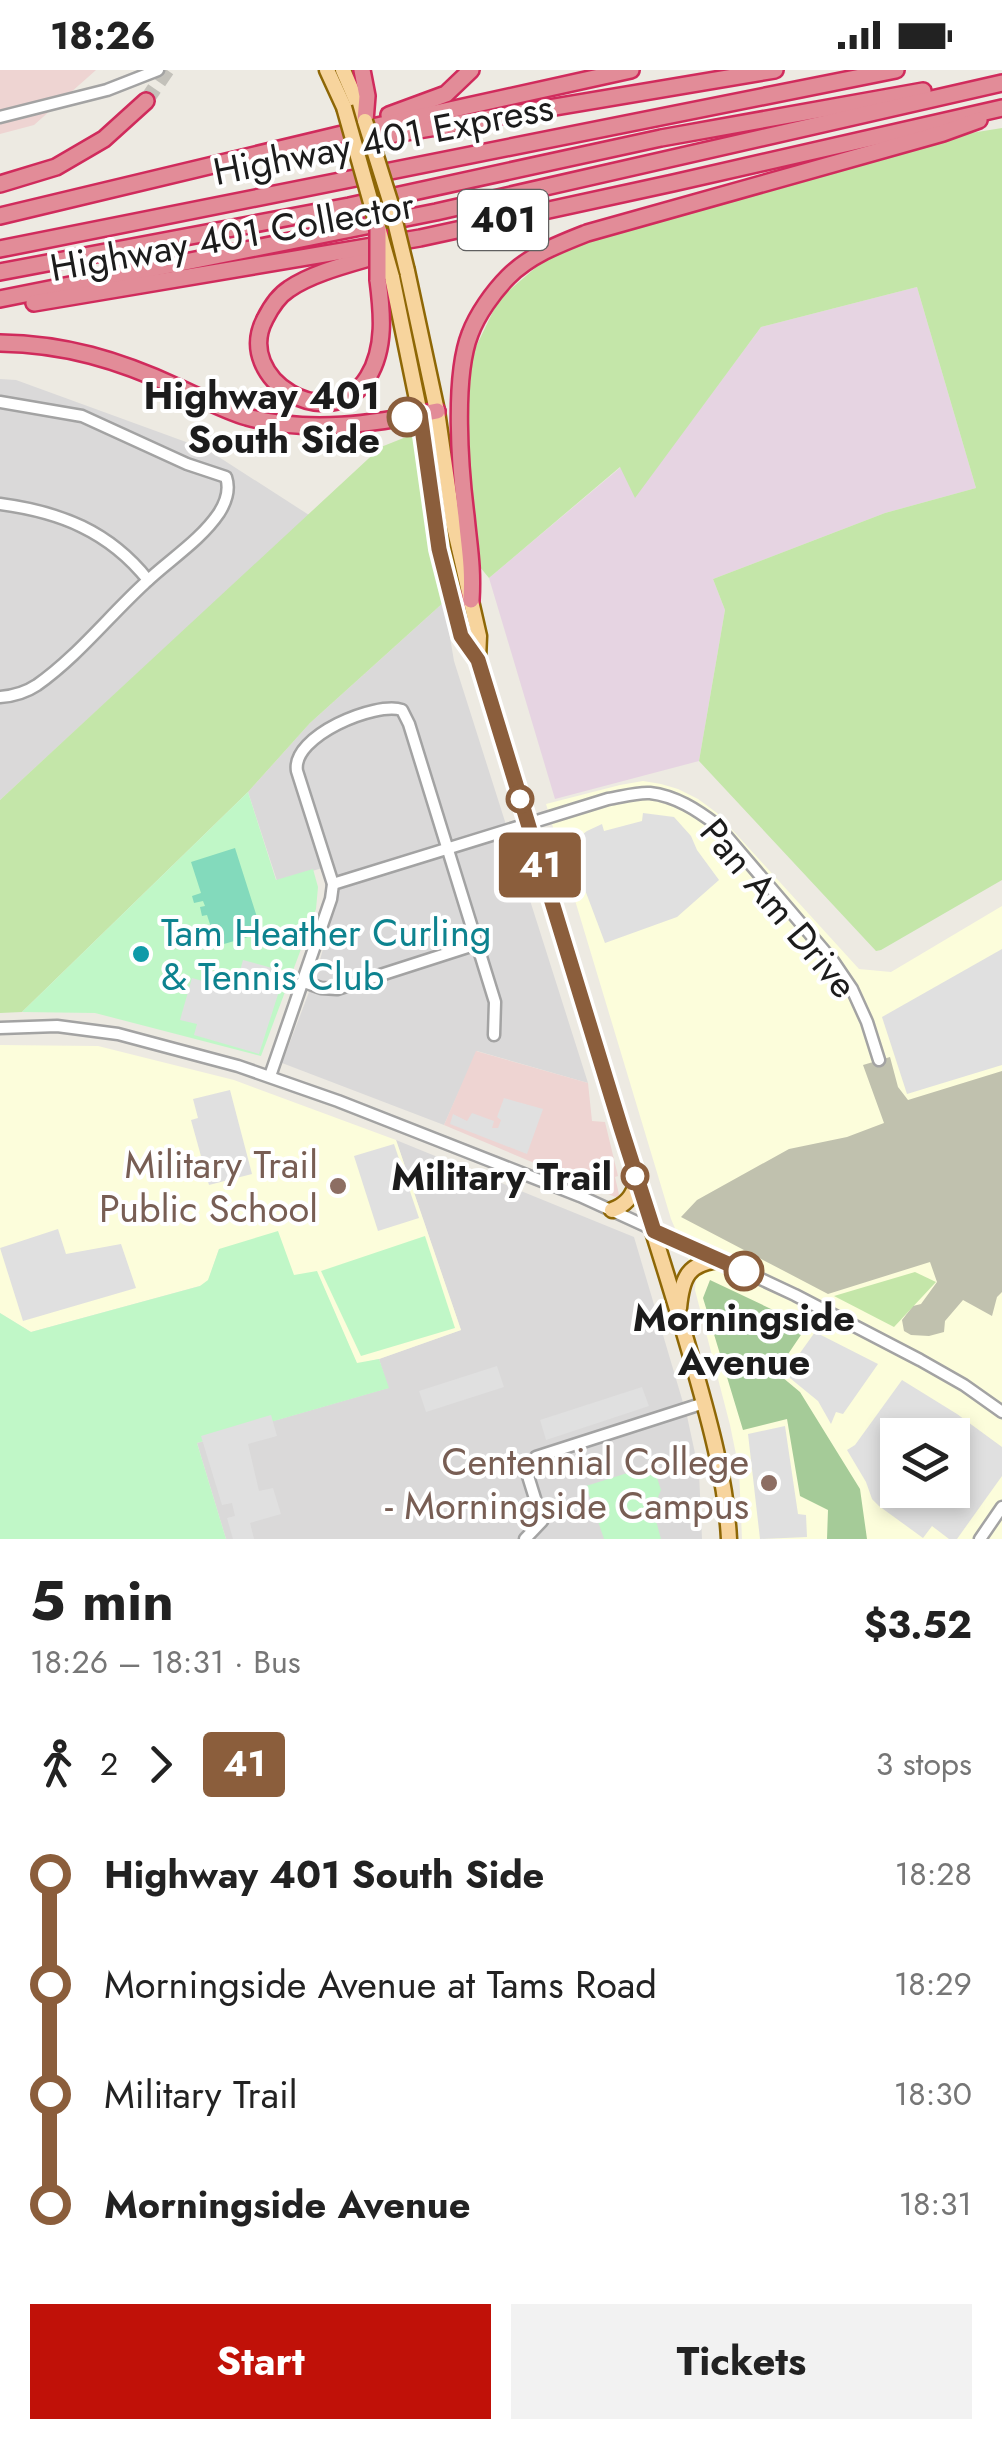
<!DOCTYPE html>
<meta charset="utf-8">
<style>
:root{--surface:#fff;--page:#f2f2f2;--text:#222;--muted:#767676;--accent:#c01108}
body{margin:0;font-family:Jost,sans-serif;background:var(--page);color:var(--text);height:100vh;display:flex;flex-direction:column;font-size:38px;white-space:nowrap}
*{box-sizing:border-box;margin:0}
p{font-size:32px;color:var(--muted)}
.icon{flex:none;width:55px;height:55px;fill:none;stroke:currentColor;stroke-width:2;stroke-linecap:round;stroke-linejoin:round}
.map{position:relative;height:1469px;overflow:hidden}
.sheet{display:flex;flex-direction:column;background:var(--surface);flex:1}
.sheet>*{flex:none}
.badge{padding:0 20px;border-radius:8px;font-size:35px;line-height:65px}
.tools{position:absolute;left:880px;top:1348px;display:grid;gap:20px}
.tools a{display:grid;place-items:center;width:90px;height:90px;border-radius:0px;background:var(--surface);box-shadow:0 5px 15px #0003;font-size:50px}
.map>.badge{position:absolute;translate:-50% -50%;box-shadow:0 0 0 5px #fff}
.legs{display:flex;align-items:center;gap:15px;height:110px;padding:0 30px;font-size:32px}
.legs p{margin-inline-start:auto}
.head{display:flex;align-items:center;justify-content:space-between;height:170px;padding:0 30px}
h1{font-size:55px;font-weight:700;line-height:75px}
.primary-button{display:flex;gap:20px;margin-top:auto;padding:20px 30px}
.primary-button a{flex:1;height:115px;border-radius:0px;background:var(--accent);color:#fff;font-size:40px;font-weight:700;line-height:115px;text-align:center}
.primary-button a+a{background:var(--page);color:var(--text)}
ul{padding:0 30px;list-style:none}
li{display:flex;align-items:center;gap:35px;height:110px;font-size:38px}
li i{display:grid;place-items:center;width:15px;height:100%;margin:0 12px;background:currentColor}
li i::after{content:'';width:25px;height:25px;margin:-12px;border:8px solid;border-radius:50%;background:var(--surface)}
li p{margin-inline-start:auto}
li:first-child i{background:linear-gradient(#0000 50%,currentColor 0)}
li:last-child i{background:linear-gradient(currentColor 50%,#0000 0)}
.status{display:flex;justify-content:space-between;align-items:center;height:70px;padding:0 50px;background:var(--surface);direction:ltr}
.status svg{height:28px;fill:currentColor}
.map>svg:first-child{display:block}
.residential{fill:#dad9d9}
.commercial{fill:#eed4d2}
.industrial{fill:#e6d4e2}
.education{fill:#fcfddb;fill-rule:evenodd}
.construction{fill:#c0c1ae}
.grass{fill:#c4e6a9}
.forest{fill:#a5cb98}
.park{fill:#c0f7c7}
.pitch{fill:#83dabc}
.parking{fill:#e0e0e0;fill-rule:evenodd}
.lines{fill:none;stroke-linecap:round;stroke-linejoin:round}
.highway-tunnel{stroke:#c3c1ba;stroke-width:15;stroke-dasharray:15 8;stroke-linecap:butt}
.minor-casing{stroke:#a3a3a3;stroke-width:15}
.major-casing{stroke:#8e6706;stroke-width:19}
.highway-casing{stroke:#d02b5c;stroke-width:20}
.minor{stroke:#fff;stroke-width:10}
.major{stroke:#f7d49d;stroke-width:14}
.highway{stroke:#e28c98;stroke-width:15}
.major-bridge-casing{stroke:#8e6706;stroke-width:19;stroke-linecap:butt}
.highway-bridge-casing{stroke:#d02b5c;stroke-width:20;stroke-linecap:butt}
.major-bridge{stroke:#f7d49d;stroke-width:14}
.highway-bridge{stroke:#e28c98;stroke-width:15}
.line-1-casing{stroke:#fff;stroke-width:22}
.line-1{stroke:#8b5e3c;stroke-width:15}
.stop-1-dot{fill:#fff;stroke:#8b5e3c;stroke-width:5}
.culture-dot{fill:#0f9aa8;stroke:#fff;stroke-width:4}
.education-dot{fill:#8d6e63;stroke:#fff;stroke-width:4}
.labels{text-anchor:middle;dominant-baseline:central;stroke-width:8;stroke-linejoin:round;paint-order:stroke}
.shield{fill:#fff;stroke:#606060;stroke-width:2.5}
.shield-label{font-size:35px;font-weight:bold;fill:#1c1c1c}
.street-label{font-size:38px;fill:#1c1c1c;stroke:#fff}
.stop-label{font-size:38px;font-weight:bold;fill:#1c1c1c;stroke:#fff;text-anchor:end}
.culture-label{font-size:38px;fill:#0d838f;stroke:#fff;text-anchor:start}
.education-label{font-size:38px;fill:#785e54;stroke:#fff;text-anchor:end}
</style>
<div class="status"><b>18:26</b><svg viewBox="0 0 49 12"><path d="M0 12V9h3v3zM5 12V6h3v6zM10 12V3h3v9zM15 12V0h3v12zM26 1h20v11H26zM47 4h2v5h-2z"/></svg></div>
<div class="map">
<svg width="1002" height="1469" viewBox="0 0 1002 1469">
<rect width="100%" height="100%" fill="#edeae2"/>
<g class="residential">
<path d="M0 309 16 310 208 380 309 445 0 730Z"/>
<path d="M444 532 454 591 588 1013 477 981 444 1055 282 993 317 901 338 824 333 795 277 811 248 722 310 653Z"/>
<path d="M396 1070 634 1167 687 1346 699 1402 702 1469H226L197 1373 388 1318 379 1289 461 1260Z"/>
</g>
<g class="commercial">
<path d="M0 0H96L34 55 0 64Z"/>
<path d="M476 981 588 1013 592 1051 605 1052 618 1106 615 1107 620 1129 444 1055Z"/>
</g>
<path class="industrial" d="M917 217 976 418 885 443 713 509 725 540 699 691 555 729 489 508 621 397 635 427 761 257Z"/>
<g class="education">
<path d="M643 711 661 714 678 719 698 729 717 743 859 899 891 902 1002 836V1469H742L739 1399 730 1355 695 1220 696 1207 671 1149 546 734 620 715ZM898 1365H952V1420H898Z"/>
<path d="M0 975 98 976 234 1010 396 1070 461 1260 379 1289 357 1294 317 1202 294 1206 219 1179 207 1214 31 1262 0 1243Z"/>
</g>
<path class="construction" d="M890 987 898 1017 908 1030 1002 1001V1222L997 1227 992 1246 963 1230 945 1251 944 1262 929 1266 911 1265 904 1261 902 1250 913 1236 921 1234 937 1212 930 1192 828 1224 681 1147 697 1130 789 1079 847 1067 884 1053 863 995Z"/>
<g class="grass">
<path d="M1002 58V810L881 880 876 881 699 691 725 540 713 509 885 443 976 418 917 217 761 257 635 428 620 397 489 508 475 491 471 444 468 344 472 285 499 229 547 188 587 171 778 115 971 63Z"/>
<path d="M416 363 444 532 310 653 248 722 22 942 0 943V730L381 377Z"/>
<path d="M915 1202 936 1212 894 1257 834 1226Z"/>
</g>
<path class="forest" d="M710 1210 807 1256 776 1302 800 1322 860 1419 867 1469H827L828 1440 800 1426 787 1349 743 1360 703 1228Z"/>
<g class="park">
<path d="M248 722 276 810 313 799 318 817 316 839 261 986 95 943 22 942Z"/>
<path d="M278 1161 294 1205 317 1201 357 1293 379 1289 389 1318 197 1373 226 1469H0V1243L31 1262 200 1216 208 1210 219 1179Z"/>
<path d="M425 1166 455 1258 361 1286 321 1201Z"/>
<path d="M653 1395 661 1420 658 1427 662 1442 655 1447 661 1469H604L586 1416Z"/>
</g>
<path class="pitch" d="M235 778 262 863 217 876 207 845 202 846 200 837 205 836 203 831 194 833 192 826 201 823 191 792Z"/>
<g class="parking">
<path d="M643 743 674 747 691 766 697 780 719 810 677 847 605 873 573 788 575 776 578 768 587 761 602 754 604 761 642 751Z"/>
<path d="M1002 879V995L907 1024 882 947Z"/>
<path d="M243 890 279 900 275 916 280 918 259 984 194 965 197 954 180 950 192 908 206 912 210 900 238 908Z"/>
<path d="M230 1020 252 1104 209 1115 191 1050 198 1048 193 1029Z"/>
<path d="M504 1028 543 1039 527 1084 450 1054 453 1044 467 1051 472 1043 494 1051 492 1058H498L501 1050 497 1047Z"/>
<path d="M394 1074 419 1148 378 1161 354 1086Z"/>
<path d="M58 1159 66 1184 121 1174 136 1218 23 1251 0 1178Z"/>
<path d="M815 1262 878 1294 843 1344 836 1342 831 1354 818 1331 785 1304Z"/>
<path d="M497 1296 504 1317 426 1342 419 1321Z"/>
<path d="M902 1310 957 1344 1002 1377V1406L957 1469H949L932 1456 923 1468 879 1436 872 1429 866 1412 847 1380 855 1375ZM952 1365V1420H898V1365Z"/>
<path d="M642 1317 649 1336 546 1370 540 1350Z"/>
<path d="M271 1345 277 1366 248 1374 259 1421 273 1418 281 1444 250 1453 254 1469H233L227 1448 235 1446 232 1433 222 1435 201 1366Z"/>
<path d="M785 1356 798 1444 806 1445 807 1467 760 1469 748 1364Z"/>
</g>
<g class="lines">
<path class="highway-tunnel" d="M146 31 167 0"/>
<g class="minor-casing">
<g id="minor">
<path d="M0 47 107 20 158 0"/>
<path d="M0 332 82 346 187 394 226 407C230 419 226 432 219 443 200 471 169 490 145 513 109 546 77 587 37 615 25 623 14 626 0 627"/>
<path d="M0 434C60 442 109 461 148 510"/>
<path d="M333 814 608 729C621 727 637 722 650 723 676 726 697 740 717 755L833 891 852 919 867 952 879 990"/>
<path d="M304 912 321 918 337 919 477 874"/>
<path d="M0 958 57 956 118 964 238 996 338 1031 580 1126 720 1190 795 1225 920 1290 964 1315 1002 1342"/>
<path d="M270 1006 331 829 333 814 297 701C291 666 376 631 402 640L409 654 495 932 494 965"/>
<path d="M525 1469 542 1451 528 1406 536 1387 704 1333"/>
<path d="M980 1469 1002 1437"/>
</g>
</g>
<g class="major-casing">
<g id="major">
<path d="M327 0 344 37"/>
<path d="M343 0 365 51"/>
<path d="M407 201 437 341 453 452 479 566 478 589"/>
<path d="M392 207 420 344 439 479 461 566 478 590 629 1085C651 1156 674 1226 694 1297 710 1353 726 1411 729 1469"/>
<path d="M612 1140C626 1135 633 1126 637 1112"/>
<path d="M679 1238C682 1207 688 1193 720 1190"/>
</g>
</g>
<g class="highway-casing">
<g id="highway">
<path d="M362 0 367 26 365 51"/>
<path d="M389 45 446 24 471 0"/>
<path d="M370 62 389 65 775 0"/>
<path d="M0 114 56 97 104 69 146 31"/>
<path d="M0 146 359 60 631 0"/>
<path d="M0 179 896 0"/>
<path d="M0 202 349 136 661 68 923 21"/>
<path d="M378 210C382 241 386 278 368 307 331 368 233 309 265 249 271 237 278 226 289 219 315 201 358 192 389 182"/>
<path d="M0 229 436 142 1002 13"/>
<path d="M34 233 420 168 673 113 1002 38"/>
<path d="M0 273C65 274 118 290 177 317 200 327 223 340 247 347 311 364 373 354 437 341"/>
<path d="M471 530C473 497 469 478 466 446 460 400 453 307 470 264 477 245 493 222 508 207 530 185 559 174 587 163L943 63 979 50"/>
</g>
</g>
<use href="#minor" class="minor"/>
<use href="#major" class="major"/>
<use href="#highway" class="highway"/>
<g class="major-bridge-casing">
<g id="major-bridge">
<path d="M344 37 392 207"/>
<path d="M365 51 390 131 407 201"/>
</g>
</g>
<g class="highway-bridge-casing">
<path id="highway-bridge" d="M378 210V159"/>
</g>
<use href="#major-bridge" class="major-bridge"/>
<use href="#highway-bridge" class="highway-bridge"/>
</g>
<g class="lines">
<g class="line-1-casing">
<path id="line-1" d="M407 347 420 344 439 479 461 566 478 590 621 1058 654 1161 744 1201"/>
</g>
<use href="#line-1" class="line-1"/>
</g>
<g class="stop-1-dot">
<circle cx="407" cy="347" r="18"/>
<circle cx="520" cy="729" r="12"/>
<circle cx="635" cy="1106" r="12"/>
<circle cx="744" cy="1201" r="18"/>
</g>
<circle class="culture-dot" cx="141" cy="884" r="10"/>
<g class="education-dot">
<circle cx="338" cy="1116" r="10"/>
<circle cx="769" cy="1413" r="10"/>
</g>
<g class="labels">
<rect class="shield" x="458" y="120" width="90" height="60" rx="8"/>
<g class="shield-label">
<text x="503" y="150">401</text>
</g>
<g class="street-label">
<text transform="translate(383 69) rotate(-11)">Highway 401 Express</text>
<text transform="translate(232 166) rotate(-10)">Highway 401 Collector</text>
<text transform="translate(779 838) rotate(50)">Pan Am Drive</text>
</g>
<g class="stop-label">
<text x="380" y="325">Highway 401<tspan x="380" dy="44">South Side</tspan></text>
<text x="612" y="1106">Military Trail</text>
<text x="744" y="1247" text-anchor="middle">Morningside<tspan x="744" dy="44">Avenue</tspan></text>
</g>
<g class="culture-label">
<text x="161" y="862">Tam Heather Curling<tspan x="161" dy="44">&amp; Tennis Club</tspan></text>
</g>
<g class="education-label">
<text x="318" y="1094">Military Trail<tspan x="318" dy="44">Public School</tspan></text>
<text x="749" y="1391">Centennial College<tspan x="749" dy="44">- Morningside Campus</tspan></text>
</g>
</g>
</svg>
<div class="tools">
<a><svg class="icon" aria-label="layers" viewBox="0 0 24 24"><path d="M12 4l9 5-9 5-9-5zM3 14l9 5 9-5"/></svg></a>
</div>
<b class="badge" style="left:540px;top:795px;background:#8b5e3c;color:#fff">41</b>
</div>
<section class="sheet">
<div class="head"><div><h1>5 min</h1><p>18:26 – 18:31 · Bus</p></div><b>$3.52</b></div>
<div class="legs"><svg class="icon" aria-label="walk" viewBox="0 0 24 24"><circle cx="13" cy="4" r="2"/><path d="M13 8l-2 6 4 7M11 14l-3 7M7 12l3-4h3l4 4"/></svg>2<svg class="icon" aria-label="forward" viewBox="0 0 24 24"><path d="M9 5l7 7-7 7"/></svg><b class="badge" style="background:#8b5e3c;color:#fff">41</b><p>3 stops</p></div>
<ul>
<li><i style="color:#8b5e3c"></i><b>Highway 401 South Side</b><p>18:28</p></li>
<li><i style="color:#8b5e3c"></i><span>Morningside Avenue at Tams Road</span><p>18:29</p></li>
<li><i style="color:#8b5e3c"></i><span>Military Trail</span><p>18:30</p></li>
<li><i style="color:#8b5e3c"></i><b>Morningside Avenue</b><p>18:31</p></li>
</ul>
<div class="primary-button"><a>Start</a><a>Tickets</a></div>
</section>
